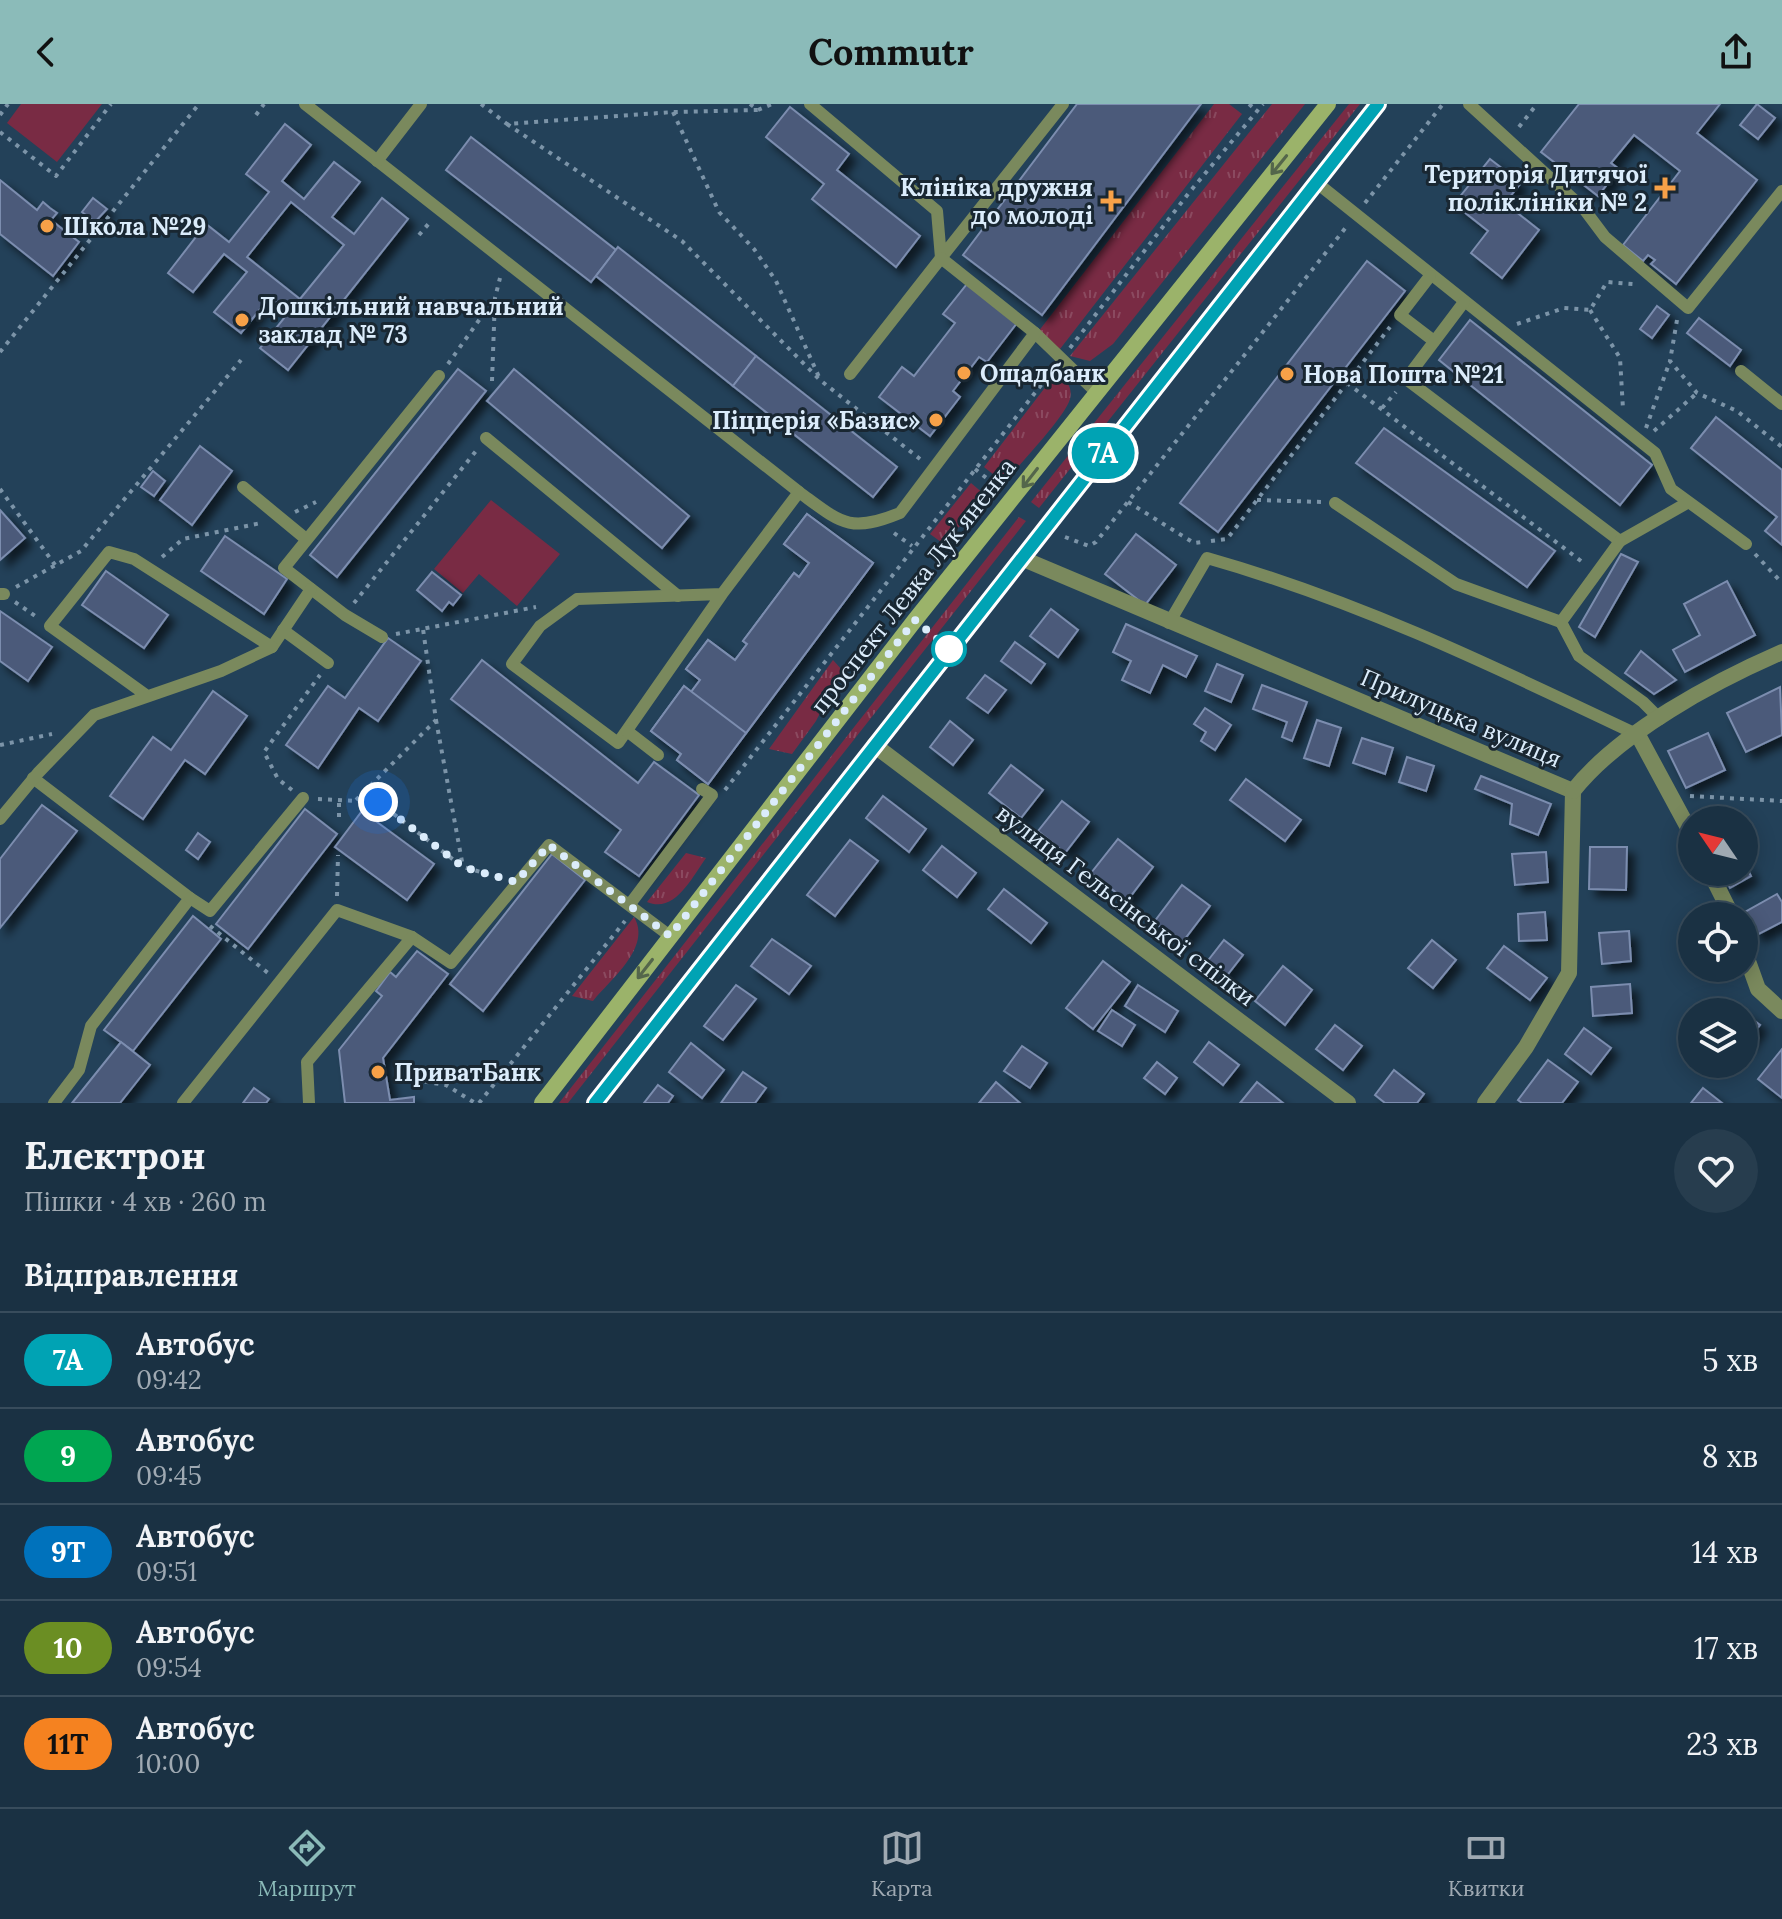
<!DOCTYPE html>
<html lang="uk">
<meta charset="utf-8">
<style>
:root{--surface:#1a3143;--page:#273d4e;--text:#f1f3f6;--muted:#9fa9b2;--line:#384c5c;--accent:#8bbbb9}
body{margin:0;font-family:Lora,serif;background:var(--page);color:var(--text);height:100vh;display:flex;flex-direction:column;font-size:30px;white-space:nowrap}
*{box-sizing:border-box;margin:0}
p{font-size:26px;color:var(--muted)}
.icon{flex:none;width:44px;height:44px;fill:none;stroke:currentColor;stroke-width:2;stroke-linecap:round;stroke-linejoin:round}
.map{position:relative;height:999px;overflow:hidden}
.panel{display:flex;flex-direction:column;background:var(--surface);flex:1}
.panel>*{flex:none}
.badge{padding:0 16px;border-radius:26px;font-size:28px;line-height:52px}
.needle{width:52px;rotate:305deg}
.fabs{position:absolute;left:1678px;top:702px;display:grid;gap:16px}
.fabs a{display:grid;place-items:center;width:80px;height:80px;border-radius:50%;background:var(--surface);box-shadow:0 4px 20px #0003,0 0 0 2px var(--line);font-size:40px}
.you{position:absolute;width:40px;height:40px;margin:-20px;border:6px solid #fff;border-radius:50%;background:#1a73e8;box-shadow:0 0 0 12px #1a73e833}
.map>.badge{position:absolute;translate:-50% -50%;box-shadow:0 0 0 4px #fff}
h2{padding:0 24px;font-size:30px;line-height:72px}
.round{display:grid;place-items:center;flex:none;width:84px;height:84px;border-radius:42px;background:var(--page)}
.headline{display:flex;align-items:center;justify-content:space-between;height:136px;padding:0 24px}
h1{font-size:38px;font-weight:700;line-height:60px}
ul{padding:0;list-style:none}
li{display:flex;align-items:center;gap:24px;height:96px;padding:0 24px;border-top:2px solid var(--line)}
li div{flex:1}
li b{display:block;font-size:30px}
li em{font-style:normal}
li .badge{min-width:88px;font-weight:700;text-align:center}
header{display:flex;justify-content:space-between;align-items:center;height:104px;padding:0 24px;background:var(--accent);color:#111;font-size:36px;font-weight:700}
.tabs{display:flex;justify-content:space-around;align-items:center;height:112px;border-top:2px solid var(--line);background:var(--surface);font-size:22px;color:var(--muted)}
.tabs a{display:grid;justify-items:center;gap:4px}
.tabs .selected{color:var(--accent)}
.map>svg:first-child{display:block}
.grass{fill:url(#grass-tufts)}
.garden{fill:#792b44}
.building{fill:#4b5a7a;stroke:#7c8daf;stroke-width:2;fill-rule:evenodd;filter:url(#shadow)}
.lines{fill:none;stroke-linecap:round;stroke-linejoin:round}
.path{stroke:#7c94a8;stroke-width:4;stroke-dasharray:4 6;stroke-linecap:butt}
.service{stroke:#7a895d;stroke-width:12}
.minor{stroke:#7a895d;stroke-width:16}
.secondary{stroke:#9bb36a;stroke-width:16}
.oneway{stroke:#54664b}
.line-casing{stroke:#fff;stroke-width:18}
.line{stroke:#00a3b4;stroke-width:12}
.walk{stroke:#dbecfb;stroke-width:8;stroke-dasharray:0 14.4}
.poi-dot{fill:#f7a148;stroke:#192732;stroke-width:3}
.stop-dot{fill:#fff;stroke:#00a3b4;stroke-width:4}
.labels{text-anchor:middle;dominant-baseline:central;stroke-width:6;stroke-linejoin:round;paint-order:stroke}
.poi-label{font-size:24px;font-weight:bold;fill:#dbecfb;stroke:#192732;text-anchor:start}
.street-label{font-size:24px;fill:#dbecfb;stroke:#192732}
</style>
<header><svg class="icon" aria-label="back" viewBox="0 0 24 24"><path d="M15 5l-7 7 7 7"/></svg>Commutr<svg class="icon" aria-label="share" viewBox="0 0 24 24"><path d="M12 15V3M7 8l5-5 5 5M5 13v7h14v-7"/></svg></header>
<div class="map">
<svg width="1782" height="999" viewBox="0 0 1782 999">
<defs>
<pattern id="grass-tufts" width="24" height="20" patternUnits="userSpaceOnUse" patternTransform="scale(2)"><rect width="24" height="20" fill="#792b44"/><path d="M3 7l-1-3M5 7V3M7 7l1-3M15 17l-1-3M17 17v-4M19 17l1-3" fill="none" stroke="#8b4a60"/></pattern>
<filter id="shadow"><feDropShadow dx="7" dy="7" stdDeviation="4" flood-color="#0009"/></filter>
</defs>
<rect width="100%" height="100%" fill="#234159"/>
<g class="grass">
<path d="M1214 0H1229L1242 10 1060 245 1038 228Z"/>
<path d="M1272 0H1305L1113 240 1090 257 1070 252Z"/>
<path d="M1349 0H1360L1039 404 1031 398Z"/>
<path d="M1057 268C1066 275 1073 283 1070 295 1065 313 1018 362 1004 379L984 363Z"/>
<path d="M971 379 991 396 941 438 930 430Z"/>
<path d="M1019 413 1026 417 568 999H559Z"/>
<path d="M833 556 842 566 816 617 792 650 769 645Z"/>
<path d="M686 749 706 754C692 773 675 810 647 798Z"/>
<path d="M634 813C652 843 611 875 593 897L572 892Z"/>
</g>
<g class="garden">
<path d="M21 0H102L57 58 7 19Z"/>
<path d="M491 396 560 450 517 502 479 470 463 489 434 465Z"/>
</g>
<g class="building">
<path d="M1077 0H1201L1042 211 963 151Z"/>
<path d="M1579 0H1720L1697 29 1757 76 1676 180 1651 160 1655 156 1648 151 1643 157 1623 141 1680 67 1634 31 1611 59 1619 65 1598 92 1541 48Z"/>
<path d="M1757 0 1775 14 1758 35 1740 21Z"/>
<path d="M790 3 849 50 837 66 920 132 896 163 812 95 824 80 766 33Z"/>
<path d="M285 20 311 41 282 77 304 95 334 58 360 78 332 113 354 130 382 94 408 115 288 266 260 244 289 208 270 193 241 229 214 208 247 168 224 150 193 188 168 169 206 120 229 138 269 88 246 70ZM291 98 344 141 300 195 247 153Z"/>
<path d="M471 33 616 146 591 178 446 66Z"/>
<path d="M1490 55 1521 79 1505 99 1539 126 1502 174 1471 149 1488 127 1454 100Z"/>
<path d="M0 76 37 106 43 98 50 104 57 109 51 116 79 138 53 172 0 130Z"/>
<path d="M93 94 107 105 95 118 82 108Z"/>
<path d="M618 143 756 252 733 282 596 172Z"/>
<path d="M1367 157 1405 187 1218 428 1180 399Z"/>
<path d="M967 180 1017 219 987 258 979 253 953 287 960 293 930 332 879 293 902 263 914 272 955 219 943 210Z"/>
<path d="M1657 202 1669 211 1652 234 1640 225Z"/>
<path d="M1699 214 1741 246 1730 262 1687 229Z"/>
<path d="M1470 216 1652 361 1620 401 1439 256Z"/>
<path d="M756 252 897 363 873 393 733 282Z"/>
<path d="M458 265 486 287 337 473 310 451Z"/>
<path d="M514 265 689 412 662 444 487 297Z"/>
<path d="M1716 313 1782 366V441L1765 427 1777 413 1691 344Z"/>
<path d="M1384 324 1555 447 1527 483 1356 359Z"/>
<path d="M200 342 232 367 192 421 160 396Z"/>
<path d="M153 367 165 377 154 392 141 383Z"/>
<path d="M0 406 25 434 0 456Z"/>
<path d="M807 410 873 459 746 629 691 588 700 576 686 565 708 536 735 556 747 540 743 537 794 469 799 473 809 459 784 440Z"/>
<path d="M807 410 873 459 708 680 677 656 681 650 651 627 684 582 691 588 700 576 686 565 708 536 735 556 747 540 743 537 794 469 799 473 809 459 784 440Z"/>
<path d="M1136 430 1176 461 1145 501 1105 470Z"/>
<path d="M225 432 287 475 264 510 201 467Z"/>
<path d="M1621 450 1638 458 1595 533 1579 523Z"/>
<path d="M106 467 168 511 144 544 82 501Z"/>
<path d="M432 468 461 491 453 501 449 498 442 507 417 486Z"/>
<path d="M1727 477 1755 531 1685 568 1673 546 1700 531 1684 500Z"/>
<path d="M1051 505 1078 526 1058 553 1030 532Z"/>
<path d="M0 507 52 543 28 577 0 557Z"/>
<path d="M1126 520 1197 552 1186 573 1163 561 1150 589 1122 576 1131 557 1113 548Z"/>
<path d="M388 534 421 557 378 617 359 604 318 664 286 641 328 582 345 594Z"/>
<path d="M1015 538 1045 560 1031 579 1001 557Z"/>
<path d="M1641 547 1676 576 1654 590 1625 569Z"/>
<path d="M482 556 638 679 654 658 699 691 639 772 605 748 621 726 451 595Z"/>
<path d="M1217 560 1243 571 1231 598 1205 587Z"/>
<path d="M985 571 1006 586 988 609 967 594Z"/>
<path d="M1262 581 1307 598 1292 637 1282 633 1287 618 1253 605Z"/>
<path d="M684 582 746 629 708 680 677 656 681 650 651 627Z"/>
<path d="M1780 583 1782 631 1746 648 1727 609Z"/>
<path d="M213 587 247 612 205 670 185 656 143 715 110 692 153 633 171 646Z"/>
<path d="M1205 604 1231 621 1215 646 1201 637 1206 628 1194 620Z"/>
<path d="M1317 616 1341 624 1329 662 1304 654Z"/>
<path d="M950 617 973 636 953 661 930 643Z"/>
<path d="M1708 629 1725 666 1686 684 1668 647Z"/>
<path d="M1362 634 1393 644 1385 670 1353 659Z"/>
<path d="M1407 653 1434 662 1426 687 1399 678Z"/>
<path d="M1011 661 1043 686 1021 714 989 689Z"/>
<path d="M1481 672 1551 700 1538 731 1510 720 1512 700 1475 685Z"/>
<path d="M1246 675 1301 716 1285 737 1230 696Z"/>
<path d="M883 692 926 725 909 748 866 714Z"/>
<path d="M1062 697 1089 718 1065 749 1038 727Z"/>
<path d="M42 701 77 727 0 824V755Z"/>
<path d="M305 705 337 730 248 845 216 820Z"/>
<path d="M1717 706 1723 716H1699Z"/>
<path d="M362 707 434 760 407 796 335 743Z"/>
<path d="M198 729 210 738 198 755 186 746Z"/>
<path d="M1118 735 1153 763 1127 797 1091 769Z"/>
<path d="M850 736 878 757 835 812 807 791Z"/>
<path d="M942 742 976 769 957 793 923 766Z"/>
<path d="M1590 743H1627L1626 786 1589 785Z"/>
<path d="M1546 748 1548 778 1515 781 1512 750Z"/>
<path d="M552 750 585 776 483 907 450 880Z"/>
<path d="M1744 758 1751 772 1730 784 1721 768H1744Z"/>
<path d="M1182 781 1210 802 1181 840 1154 818Z"/>
<path d="M1004 785 1047 819 1031 839 988 805Z"/>
<path d="M1777 790 1782 798V818L1757 831 1745 808Z"/>
<path d="M1545 808 1547 836 1519 837 1518 810Z"/>
<path d="M193 812 221 835 133 947 104 926Z"/>
<path d="M1629 827 1631 857 1602 860 1599 829Z"/>
<path d="M772 835 811 862 789 890 751 862Z"/>
<path d="M1224 836 1243 851 1225 874 1206 859Z"/>
<path d="M1432 836 1456 856 1433 884 1408 864Z"/>
<path d="M1504 842 1547 874 1530 896 1487 864Z"/>
<path d="M417 847 448 870 383 954 390 996 414 993V999H345L339 946 382 892 376 887 390 868 396 873Z"/>
<path d="M1103 857 1130 878 1093 925 1066 904Z"/>
<path d="M1283 862 1312 886 1285 921 1255 897Z"/>
<path d="M1630 880 1632 909 1593 912 1591 883Z"/>
<path d="M736 881 756 895 723 936 704 922Z"/>
<path d="M1138 881 1178 907 1165 928 1125 902Z"/>
<path d="M1731 900 1743 908H1725Z"/>
<path d="M1112 906 1135 921 1122 942 1098 927Z"/>
<path d="M1744 909 1760 921 1744 942Z"/>
<path d="M1335 921 1362 942 1343 966 1316 945Z"/>
<path d="M1584 924 1611 944 1591 970 1565 950Z"/>
<path d="M121 938 150 961 120 999H72Z"/>
<path d="M1209 938 1239 961 1223 981 1194 958Z"/>
<path d="M691 939 724 966 702 994 669 968Z"/>
<path d="M1022 942 1047 959 1030 984 1004 967Z"/>
<path d="M1782 945V994L1758 975Z"/>
<path d="M1548 956 1578 978 1562 999H1522L1518 996Z"/>
<path d="M1157 958 1177 974 1165 990 1144 974Z"/>
<path d="M1394 966 1424 990 1417 999H1385L1375 991Z"/>
<path d="M743 968 766 984 755 999H721Z"/>
<path d="M996 978 1020 999H979Z"/>
<path d="M1257 978 1283 999H1240Z"/>
<path d="M658 981 673 992 668 999H644Z"/>
<path d="M254 984 269 995 266 999H243Z"/>
<path d="M1703 984 1722 999H1691Z"/>
</g>
<g class="lines">
<g class="path">
<path d="M481 0 507 20 673 8 758 6"/>
<path d="M750 0 758 6 772 0"/>
<path d="M1249 0 1257 7"/>
<path d="M673 8 719 108 754 145 776 177 819 273"/>
<path d="M0 11 8 0"/>
<path d="M256 11 264 0"/>
<path d="M507 20 682 137 820 276 920 355"/>
<path d="M1519 23 1537 0"/>
<path d="M0 28 56 72 111 0"/>
<path d="M1365 99 1443 0"/>
<path d="M419 131 431 117"/>
<path d="M1590 206 1620 254 1623 305"/>
<path d="M1677 216 1670 257 1697 289 1737 307 1782 343"/>
<path d="M1517 220 1564 204 1590 206 1607 178 1633 180"/>
<path d="M1070 244 1188 90 1263 0"/>
<path d="M0 248 199 0"/>
<path d="M448 260 494 195"/>
<path d="M492 277 495 194 500 174"/>
<path d="M1347 279 1585 460"/>
<path d="M1382 304 1396 288"/>
<path d="M1646 324 1670 257"/>
<path d="M1654 327 1697 289"/>
<path d="M975 365 994 380"/>
<path d="M0 385 55 461"/>
<path d="M1257 396 1322 398"/>
<path d="M1128 398 1194 439 1202 438"/>
<path d="M295 408 316 398"/>
<path d="M894 429 912 442"/>
<path d="M1065 433 1089 442 1096 438 1347 122"/>
<path d="M1211 437 1227 435 1390 223"/>
<path d="M1755 450 1782 479"/>
<path d="M162 453 183 435 261 419"/>
<path d="M16 483 81 447 241 256"/>
<path d="M15 498 38 514"/>
<path d="M354 499 476 347"/>
<path d="M396 530 536 503"/>
<path d="M436 616 463 763"/>
<path d="M0 641 52 630"/>
<path d="M292 686 278 675 264 648 320 571"/>
<path d="M725 686 1052 267"/>
<path d="M1690 692 1782 697"/>
<path d="M318 695 378 698 463 763 502 774"/>
<path d="M356 696 436 616 423 525"/>
<path d="M339 713V697"/>
<path d="M337 792 338 751"/>
<path d="M210 822 268 869"/>
<path d="M395 973 446 981 475 999"/>
<path d="M479 999 625 817"/>
</g>
<g class="service">
<path d="M305 0 799 388"/>
<path d="M810 0 937 107 941 154 1063 0"/>
<path d="M1469 0 1584 105 1605 133 1688 204 1782 87"/>
<path d="M377 57 421 0"/>
<path d="M1317 79 1655 349 1671 385 1746 440"/>
<path d="M1430 172 1400 211 1434 237"/>
<path d="M1464 198 1406 275 1620 437 1687 399"/>
<path d="M1741 267 1782 300"/>
<path d="M850 270 941 154 1035 229 1097 289"/>
<path d="M486 334 678 492"/>
<path d="M243 383 306 435"/>
<path d="M1335 399 1456 480 1561 518"/>
<path d="M1620 437 1561 518 1579 552 1643 598 1660 615"/>
<path d="M0 490H4"/>
<path d="M722 490 577 495 540 522 512 560 618 639 722 490 799 388C840 418 849 430 900 409L1035 229"/>
<path d="M1169 519 1207 454C1359 497 1495 563 1638 631"/>
<path d="M283 526 328 559"/>
<path d="M382 533 345 511 284 464 439 272"/>
<path d="M272 543 311 485"/>
<path d="M627 627 658 651"/>
<path d="M33 674 190 794 91 922 79 966 54 999"/>
<path d="M0 715 38 669 94 611 221 567 272 543 134 455 109 448 50 522 146 591"/>
<path d="M190 794 210 807 303 694"/>
<path d="M630 800 712 691 702 685"/>
<path d="M183 999 337 806 412 833 451 859 549 741 670 832"/>
<path d="M309 999 307 958 412 833"/>
</g>
<g class="minor">
<path d="M1021 454 1573 687 1569 869 1526 943 1485 999"/>
<path d="M1638 631 1692 731"/>
<path d="M874 641 1348 999"/>
<path d="M1573 687C1620 628 1713 578 1782 548"/>
<path d="M1710 768 1732 812"/>
<path d="M1744 846 1758 885 1782 907"/>
</g>
<g class="secondary">
<path d="M542 999 915 516 1328 0"/>
<path d="M595 999 1378 0"/>
</g>
</g>
<defs><path id="oneway-shaft" d="M-6 0H5M1.5-3L5.5 0L1.5 3" fill="none" stroke-width="1.6" stroke-linecap="round" stroke-linejoin="round" transform="scale(2)"/></defs>
<g class="oneway">
<use href="#oneway-shaft" transform="translate(1279 61) rotate(129)"/>
<use href="#oneway-shaft" transform="translate(1030 374) rotate(128)"/>
<use href="#oneway-shaft" transform="translate(645 865) rotate(128)"/>
</g>
<g class="lines">
<g class="line-casing">
<path id="line" d="M595 999 1378 0"/>
</g>
<use href="#line" class="line"/>
<path class="walk" d="M378 698 463 763 516 778 549 741 670 832 915 516 949 545"/>
</g>
<g class="poi-dot">
<path d="M1661 72h8v8h8v8h-8v8h-8v-8h-8v-8h8z"/>
<path d="M1107 85h8v8h8v8h-8v8h-8v-8h-8v-8h8z"/>
<circle cx="47" cy="122" r="8"/>
<circle cx="242" cy="216" r="8"/>
<circle cx="964" cy="269" r="8"/>
<circle cx="1287" cy="270" r="8"/>
<circle cx="936" cy="316" r="8"/>
<circle cx="378" cy="968" r="8"/>
</g>
<circle class="stop-dot" cx="949" cy="545" r="16"/>
<g class="labels">
<g class="poi-label">
<text x="1647" y="70" text-anchor="end">Територія Дитячої<tspan x="1647" dy="28">поліклініки № 2</tspan></text>
<text x="1093" y="83" text-anchor="end">Клініка дружня<tspan x="1093" dy="28">до молоді</tspan></text>
<text x="63" y="122">Школа №29</text>
<text x="258" y="202">Дошкільний навчальний<tspan x="258" dy="28">заклад № 73</tspan></text>
<text x="980" y="269">Ощадбанк</text>
<text x="1303" y="270">Нова Пошта №21</text>
<text x="920" y="316" text-anchor="end">Піццерія «Базис»</text>
<text x="394" y="968">ПриватБанк</text>
</g>
<g class="street-label">
<text transform="translate(913 482) rotate(-52)">проспект Левка Лукʼяненка</text>
<text transform="translate(1461 614) rotate(23)">Прилуцька вулиця</text>
<text transform="translate(1126 801) rotate(37)">вулиця Гельсінської спілки</text>
</g>
</g>
</svg>
<div class="fabs">
<a><svg class="needle" viewBox="-14 -14 28 28"><path d="M0-13l5 13h-10z" fill="#e53935"/><path d="M0 13l5-13h-10z" fill="#9fa9b2"/></svg></a>
<a><svg class="icon" aria-label="locate" viewBox="0 0 24 24"><circle cx="12" cy="12" r="6"/><path d="M12 2v4M12 18v4M2 12h4M18 12h4"/></svg></a>
<a><svg class="icon" aria-label="layers" viewBox="0 0 24 24"><path d="M12 4l9 5-9 5-9-5zM3 14l9 5 9-5"/></svg></a>
</div>
<div class="you" style="left:378px;top:698px"></div>
<b class="badge" style="left:1103px;top:349px;background:#00a3b4;color:#fff">7А</b>
</div>
<section class="panel">
<div class="headline"><div><h1>Електрон</h1><p>Пішки · 4 хв · 260 m</p></div><a class="round"><svg class="icon" aria-label="heart" viewBox="0 0 24 24"><path d="M12 20l-8-8c-3-5 5-10 8-4 3-6 11-1 8 4z"/></svg></a></div>
<h2>Відправлення</h2>
<ul>
<li><span class="badge" style="background:#00a3b4;color:#fff">7А</span><div><b>Автобус</b><p>09:42</p></div><em>5 хв</em></li>
<li><span class="badge" style="background:#00a651;color:#fff">9</span><div><b>Автобус</b><p>09:45</p></div><em>8 хв</em></li>
<li><span class="badge" style="background:#0072bc;color:#fff">9Т</span><div><b>Автобус</b><p>09:51</p></div><em>14 хв</em></li>
<li><span class="badge" style="background:#6b8e23;color:#fff">10</span><div><b>Автобус</b><p>09:54</p></div><em>17 хв</em></li>
<li><span class="badge" style="background:#f58220;color:#111">11Т</span><div><b>Автобус</b><p>10:00</p></div><em>23 хв</em></li>
</ul>
</section>
<nav class="tabs">
<a class="selected"><svg class="icon" aria-label="directions" viewBox="0 0 24 24"><path d="M12 3l9 9-9 9-9-9zM9 14v-3h6M13 9l2 2-2 2"/></svg>Маршрут</a>
<a><svg class="icon" aria-label="map" viewBox="0 0 24 24"><path d="M3 6l6-2 6 2 6-2v14l-6 2-6-2-6 2zM9 4v14M15 6v14"/></svg>Карта</a>
<a><svg class="icon" aria-label="tickets" viewBox="0 0 24 24"><path d="M3 7h18v10H3zM15 7v10"/></svg>Квитки</a>
</nav>
